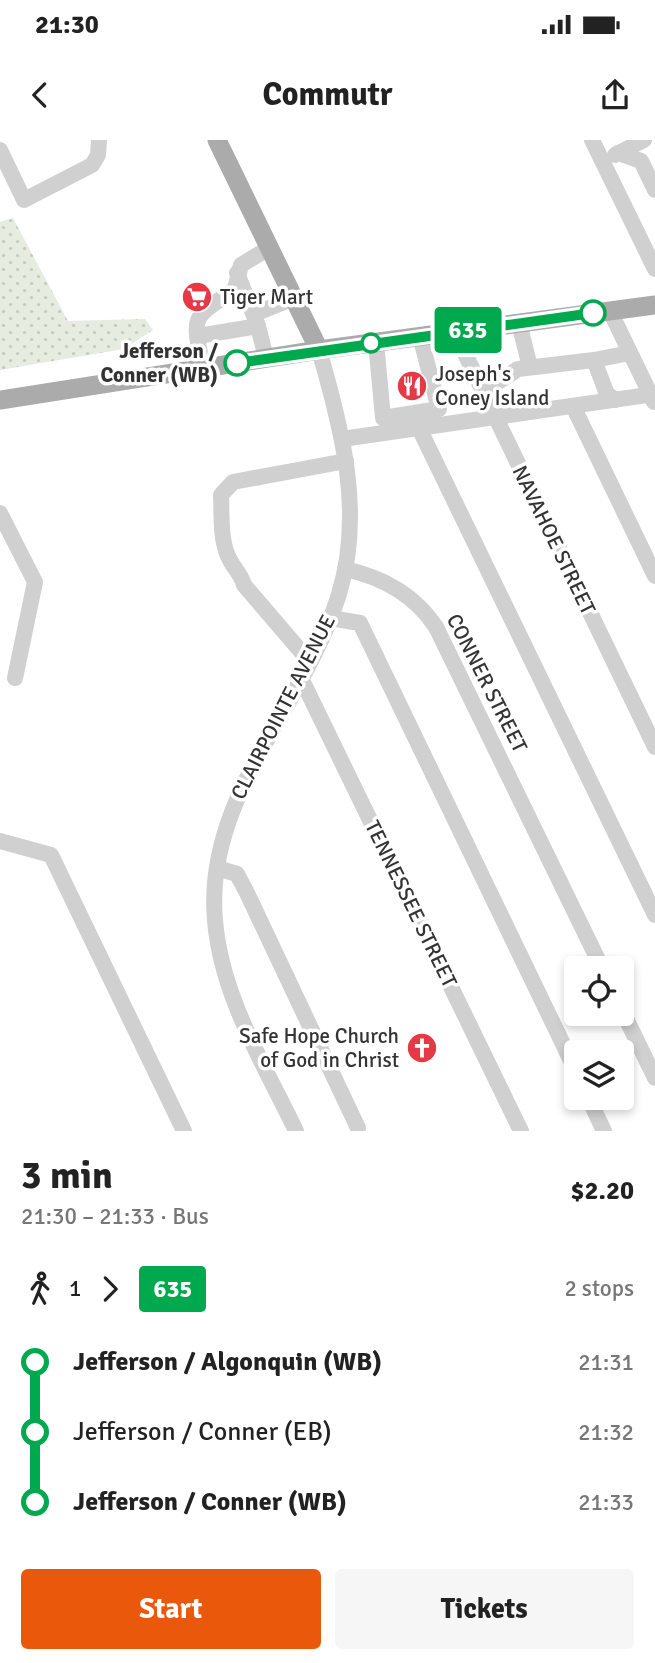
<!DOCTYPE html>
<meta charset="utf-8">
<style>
:root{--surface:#fff;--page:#f6f6f6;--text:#222;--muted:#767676;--accent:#ea580c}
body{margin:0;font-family:Signika,sans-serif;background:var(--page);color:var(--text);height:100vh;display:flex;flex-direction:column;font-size:26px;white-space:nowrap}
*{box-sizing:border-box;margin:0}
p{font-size:23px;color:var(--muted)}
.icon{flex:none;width:38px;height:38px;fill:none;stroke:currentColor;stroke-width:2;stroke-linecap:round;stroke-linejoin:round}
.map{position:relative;height:991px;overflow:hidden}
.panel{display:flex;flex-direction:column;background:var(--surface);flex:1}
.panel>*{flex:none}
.badge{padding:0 14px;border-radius:5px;font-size:24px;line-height:46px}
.buttons{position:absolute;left:564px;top:816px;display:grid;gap:14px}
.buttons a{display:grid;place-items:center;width:70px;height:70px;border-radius:7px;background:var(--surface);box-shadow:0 4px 10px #0003;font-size:35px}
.map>.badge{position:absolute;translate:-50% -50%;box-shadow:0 0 0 4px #fff}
.legs{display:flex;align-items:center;gap:10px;height:77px;padding:0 21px;font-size:23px}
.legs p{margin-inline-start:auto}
.overview{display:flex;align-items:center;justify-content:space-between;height:119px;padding:0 21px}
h1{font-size:38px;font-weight:700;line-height:52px}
.primary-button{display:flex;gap:14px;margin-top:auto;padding:14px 21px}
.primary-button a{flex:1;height:80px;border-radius:7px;background:var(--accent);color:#fff;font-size:28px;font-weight:700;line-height:80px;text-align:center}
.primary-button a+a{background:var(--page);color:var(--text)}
ul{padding:0 21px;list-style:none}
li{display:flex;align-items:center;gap:24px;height:70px;font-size:26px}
li i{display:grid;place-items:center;width:10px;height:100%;margin:0 9px;background:currentColor}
li i::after{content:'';width:18px;height:18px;margin:-9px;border:5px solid;border-radius:50%;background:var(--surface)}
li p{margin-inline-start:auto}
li:first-child i{background:linear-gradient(#0000 50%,currentColor 0)}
li:last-child i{background:linear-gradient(currentColor 50%,#0000 0)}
.status{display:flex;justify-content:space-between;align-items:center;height:49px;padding:0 35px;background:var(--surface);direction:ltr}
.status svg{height:19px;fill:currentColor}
header{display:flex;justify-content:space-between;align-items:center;height:91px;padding:0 21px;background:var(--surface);font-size:32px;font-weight:700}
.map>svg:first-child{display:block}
.grass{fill:url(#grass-dots)}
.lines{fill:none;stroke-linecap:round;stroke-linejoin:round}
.minor{stroke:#d0d0d0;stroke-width:16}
.major{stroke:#ababab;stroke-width:19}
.line-1-casing{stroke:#fff;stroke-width:16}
.line-1{stroke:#00a94e;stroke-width:10}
.stop-1-dot{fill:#fff;stroke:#00a94e;stroke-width:3.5}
.labels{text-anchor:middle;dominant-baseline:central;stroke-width:7;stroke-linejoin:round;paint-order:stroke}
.poi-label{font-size:21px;fill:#333;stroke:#fff;text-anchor:start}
.stop-label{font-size:21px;font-weight:bold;fill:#333;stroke:#fff;text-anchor:end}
.street-label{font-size:21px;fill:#333;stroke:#fff}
</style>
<div class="status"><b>21:30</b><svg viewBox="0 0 49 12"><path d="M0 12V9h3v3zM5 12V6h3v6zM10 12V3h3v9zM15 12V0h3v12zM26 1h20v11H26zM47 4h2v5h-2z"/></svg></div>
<header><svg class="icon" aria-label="back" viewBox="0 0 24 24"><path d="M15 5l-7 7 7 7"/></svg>Commutr<svg class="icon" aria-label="share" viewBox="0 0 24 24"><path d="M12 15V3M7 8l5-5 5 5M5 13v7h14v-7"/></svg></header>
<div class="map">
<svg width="655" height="991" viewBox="0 0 655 991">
<defs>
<pattern id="grass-dots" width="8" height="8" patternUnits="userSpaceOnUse" patternTransform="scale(1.75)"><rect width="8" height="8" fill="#e6ecdf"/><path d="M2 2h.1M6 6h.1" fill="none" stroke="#c6cbc0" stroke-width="1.8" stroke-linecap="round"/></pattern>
</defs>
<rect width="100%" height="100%" fill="#fff"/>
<path class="grass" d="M13 78 68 181 145 179 153 190 124 209 0 230V82Z"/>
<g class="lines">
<g class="minor">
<path d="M592 0 655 129"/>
<path d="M0 10 24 60 92 25 98 15 99 0"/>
<path d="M618 13 641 21 655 50"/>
<path d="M615 15 644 0"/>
<path d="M237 133 258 186"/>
<path d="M610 171 654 262"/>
<path d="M254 174 294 158"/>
<path d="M519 183 530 227"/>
<path d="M454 191 655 607"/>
<path d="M198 196 258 186 266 218"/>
<path d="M376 202 383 278 439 269 420 196"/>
<path d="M594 220 630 213"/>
<path d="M203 228C192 173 191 180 235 149L241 125 269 108"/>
<path d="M483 252 518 229 594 220 607 254 615 260"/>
<path d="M573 266 655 436"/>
<path d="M419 288 655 775"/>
<path d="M342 299 655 254"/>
<path d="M0 373 35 442 15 538"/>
<path d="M345 429C382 437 414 454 436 487L602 828"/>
<path d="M330 478 360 483 576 931"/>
<path d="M310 522 244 445C241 433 232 427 228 416 220 398 222 375 221 355L233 342 346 321"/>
<path d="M301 538 521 991"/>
<path d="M0 701 51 715 184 991"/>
<path d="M217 728 237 734 247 753 358 988"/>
<path d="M621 868 655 938"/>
<path d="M588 957 604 991"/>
<path d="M296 991C264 924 221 856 215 780 204 656 305 566 339 454 364 373 342 289 319 210"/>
</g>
<g class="major">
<path d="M217 0 319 210"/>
<path d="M0 260 319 210 655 165"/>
</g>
</g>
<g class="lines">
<g class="line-1-casing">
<path id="line-1" d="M237 223 593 173"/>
</g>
<use href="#line-1" class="line-1"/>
</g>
<defs>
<g id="supermarket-disc" transform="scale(1.575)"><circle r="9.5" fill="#e63946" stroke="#fff"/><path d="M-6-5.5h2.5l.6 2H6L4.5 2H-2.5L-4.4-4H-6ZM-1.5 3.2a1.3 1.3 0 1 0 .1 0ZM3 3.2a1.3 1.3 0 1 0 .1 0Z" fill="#fff"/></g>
<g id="restaurant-disc" transform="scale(1.575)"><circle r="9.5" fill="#e63946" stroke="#fff"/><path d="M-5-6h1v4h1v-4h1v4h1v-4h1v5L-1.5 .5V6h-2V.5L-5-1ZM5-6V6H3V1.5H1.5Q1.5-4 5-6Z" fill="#fff"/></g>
<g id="church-disc" transform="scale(1.575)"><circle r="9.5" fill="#e63946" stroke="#fff"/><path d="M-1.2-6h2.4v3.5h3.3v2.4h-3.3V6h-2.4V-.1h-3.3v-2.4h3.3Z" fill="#fff"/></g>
</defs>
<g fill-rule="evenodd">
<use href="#supermarket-disc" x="197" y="157"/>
<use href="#restaurant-disc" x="412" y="246"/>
<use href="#church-disc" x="422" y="908"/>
</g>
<g class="stop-1-dot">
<circle cx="593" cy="173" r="12"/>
<circle cx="371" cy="203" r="9"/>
<circle cx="237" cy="223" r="12"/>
</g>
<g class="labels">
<g class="poi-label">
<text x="220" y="157">Tiger Mart</text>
<text x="435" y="234">Joseph's<tspan x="435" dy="24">Coney Island</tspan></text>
<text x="399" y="896" text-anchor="end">Safe Hope Church<tspan x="399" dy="24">of God in Christ</tspan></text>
</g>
<g class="stop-label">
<text x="218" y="211">Jefferson /<tspan x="218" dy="24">Conner (WB)</tspan></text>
</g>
<g class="street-label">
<text transform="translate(554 400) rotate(64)">NAVAHOE STREET</text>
<text transform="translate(487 543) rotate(63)">CONNER STREET</text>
<text transform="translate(283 567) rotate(-63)">CLAIRPOINTE AVENUE</text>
<text transform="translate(411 764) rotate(64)">TENNESSEE STREET</text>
</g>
</g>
</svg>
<div class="buttons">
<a><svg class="icon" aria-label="locate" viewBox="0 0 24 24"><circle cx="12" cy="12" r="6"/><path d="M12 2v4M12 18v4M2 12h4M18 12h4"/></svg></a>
<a><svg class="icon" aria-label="layers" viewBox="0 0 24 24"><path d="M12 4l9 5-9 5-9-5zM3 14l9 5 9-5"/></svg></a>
</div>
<b class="badge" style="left:468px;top:190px;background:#00a94e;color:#fff">635</b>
</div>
<section class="panel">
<div class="overview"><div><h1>3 min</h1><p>21:30 – 21:33 · Bus</p></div><b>$2.20</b></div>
<div class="legs"><svg class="icon" aria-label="walk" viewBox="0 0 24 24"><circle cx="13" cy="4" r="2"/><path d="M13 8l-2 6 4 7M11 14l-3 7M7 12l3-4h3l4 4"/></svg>1<svg class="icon" aria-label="forward" viewBox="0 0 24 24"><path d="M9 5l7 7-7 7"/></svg><b class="badge" style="background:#00a94e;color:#fff">635</b><p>2 stops</p></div>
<ul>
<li><i style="color:#00a94e"></i><b>Jefferson / Algonquin (WB)</b><p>21:31</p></li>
<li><i style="color:#00a94e"></i><span>Jefferson / Conner (EB)</span><p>21:32</p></li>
<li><i style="color:#00a94e"></i><b>Jefferson / Conner (WB)</b><p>21:33</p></li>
</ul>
<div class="primary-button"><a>Start</a><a>Tickets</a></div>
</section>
